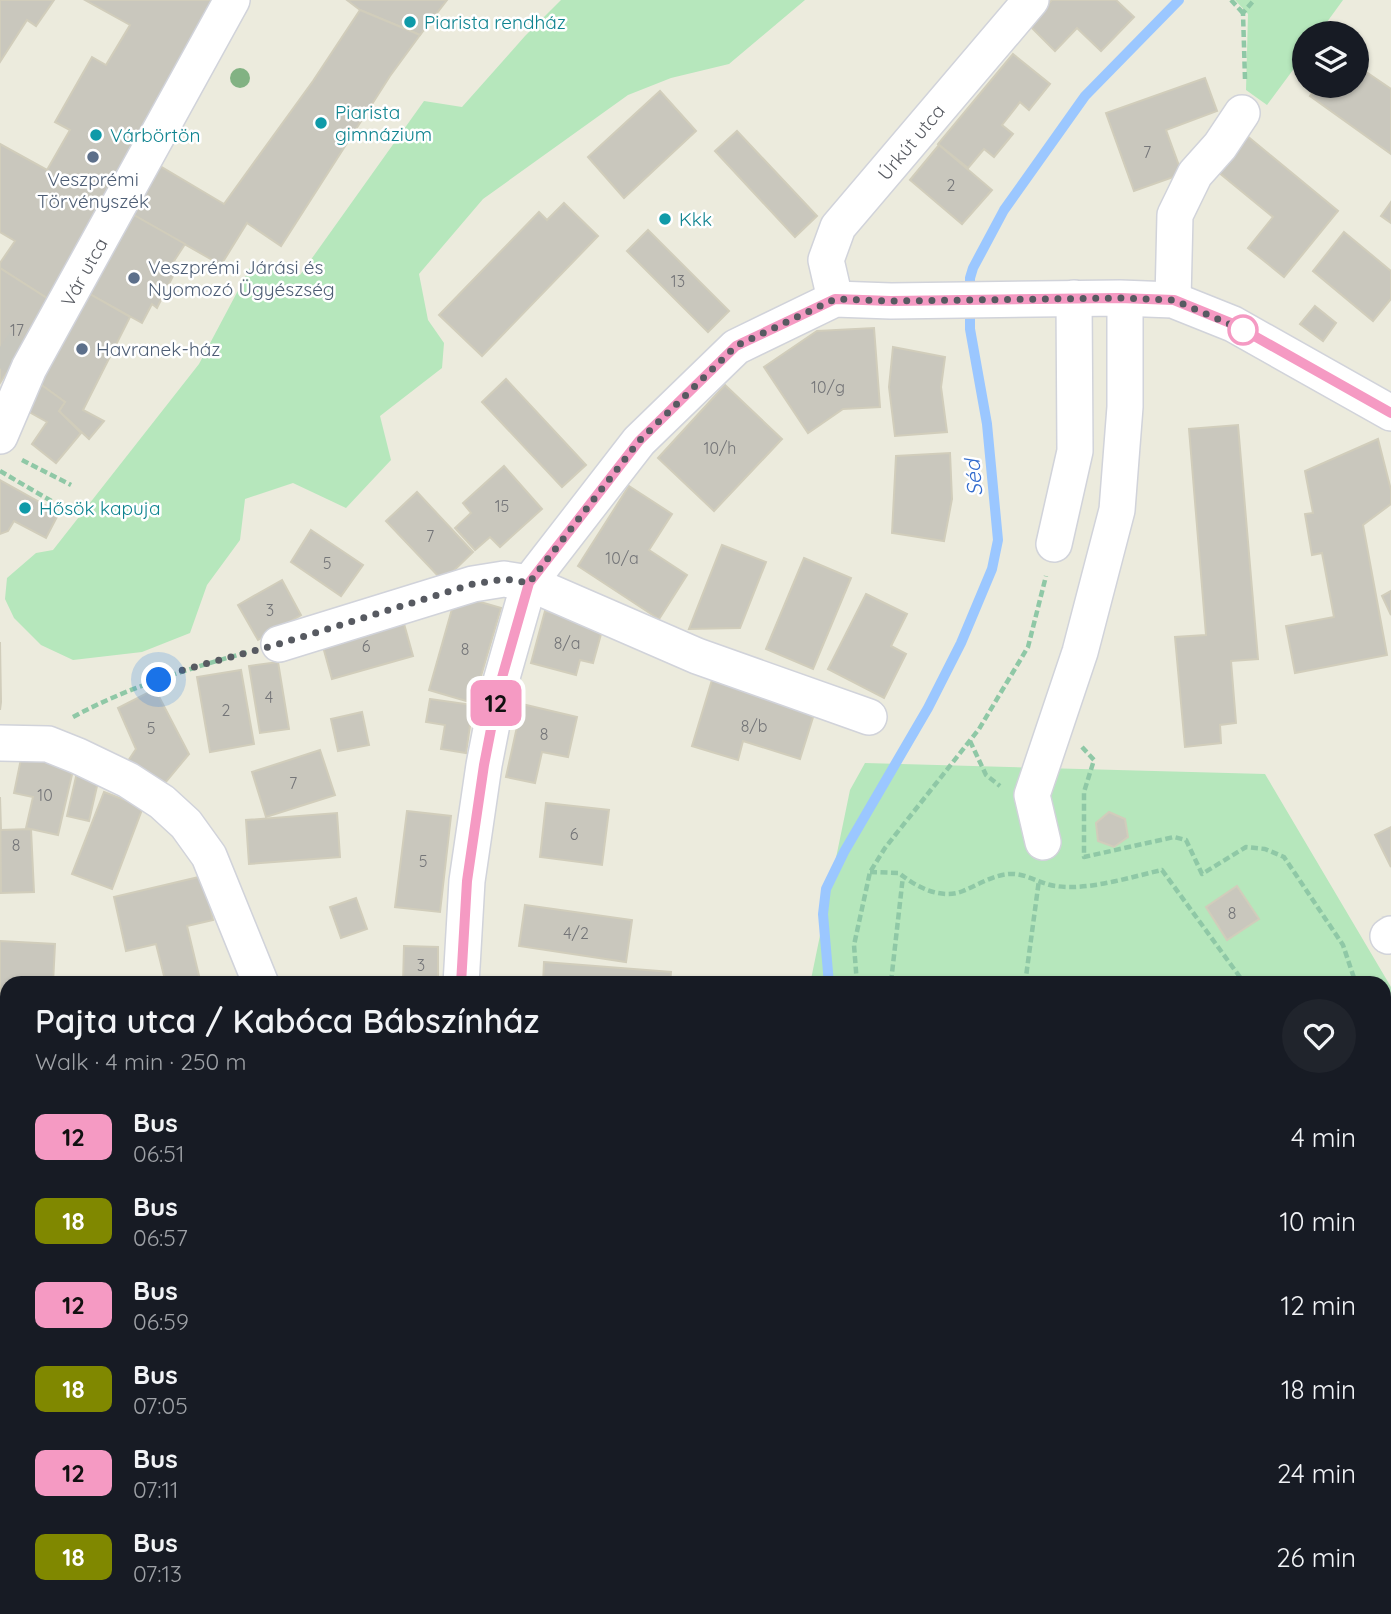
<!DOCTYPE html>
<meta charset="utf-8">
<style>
:root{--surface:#171b24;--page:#20242c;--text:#f1f3f6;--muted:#9ea1a6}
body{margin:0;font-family:Quicksand,sans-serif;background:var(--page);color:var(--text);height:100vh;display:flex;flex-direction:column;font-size:26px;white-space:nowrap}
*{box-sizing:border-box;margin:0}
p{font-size:23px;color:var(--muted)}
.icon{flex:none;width:38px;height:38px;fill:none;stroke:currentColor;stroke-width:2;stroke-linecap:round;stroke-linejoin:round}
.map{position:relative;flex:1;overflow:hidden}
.panel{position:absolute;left:0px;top:976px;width:1391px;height:639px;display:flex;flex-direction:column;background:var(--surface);border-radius:21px 21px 0 0;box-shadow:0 2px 5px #0004}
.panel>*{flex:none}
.badge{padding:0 14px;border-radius:10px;font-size:24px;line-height:46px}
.buttons{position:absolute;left:1292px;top:21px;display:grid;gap:14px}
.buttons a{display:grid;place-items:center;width:77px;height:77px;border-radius:50%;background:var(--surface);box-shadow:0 2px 5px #0004;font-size:35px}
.you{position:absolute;width:35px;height:35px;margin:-18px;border:5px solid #fff;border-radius:50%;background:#1a73e8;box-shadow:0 0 0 10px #1a73e833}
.map>.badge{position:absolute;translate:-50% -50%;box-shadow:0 0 0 4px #fff}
.round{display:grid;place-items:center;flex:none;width:74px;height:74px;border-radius:37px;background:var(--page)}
.summary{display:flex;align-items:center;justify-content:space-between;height:119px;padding:0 35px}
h1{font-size:33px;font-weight:600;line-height:52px}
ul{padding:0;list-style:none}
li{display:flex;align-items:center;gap:21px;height:84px;padding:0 35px}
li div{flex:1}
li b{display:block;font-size:26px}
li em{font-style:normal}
li .badge{min-width:77px;font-weight:700;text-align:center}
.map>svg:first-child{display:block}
.green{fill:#b6e7bc}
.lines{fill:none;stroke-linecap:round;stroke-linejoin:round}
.stream{stroke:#9bc7ff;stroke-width:10}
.building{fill:#c9c7bd;stroke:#d1cdbb;stroke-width:2}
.minor-tunnel{stroke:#c7c7be;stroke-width:35;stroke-dasharray:35 18;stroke-linecap:butt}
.minor-casing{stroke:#d1d3da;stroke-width:38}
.path{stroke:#8fc8a6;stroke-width:4.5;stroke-dasharray:7 3.5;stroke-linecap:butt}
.minor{stroke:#fff;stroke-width:35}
.tree{fill:#82b283}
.line-casing{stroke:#fff;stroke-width:16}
.line{stroke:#f59ac3;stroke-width:10}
.walk{stroke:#575a61;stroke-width:7;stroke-dasharray:0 12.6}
.culture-dot{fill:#0f9aa8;stroke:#fff;stroke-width:2.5}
.service-dot{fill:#5c6f8a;stroke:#fff;stroke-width:2.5}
.stop-dot{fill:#fff;stroke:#f59ac3;stroke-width:3.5}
.labels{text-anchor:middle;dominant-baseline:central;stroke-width:5;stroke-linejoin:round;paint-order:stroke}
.number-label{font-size:16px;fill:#747578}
.culture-label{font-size:19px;fill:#0d838f;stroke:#fff;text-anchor:start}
.street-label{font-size:19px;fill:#575a61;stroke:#fff}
.service-label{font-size:19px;fill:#4e5e75;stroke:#fff;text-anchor:start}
.water-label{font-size:21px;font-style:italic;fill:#336ccd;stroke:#fff}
</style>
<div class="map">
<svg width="1391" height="1614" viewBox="0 0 1391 1614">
<rect width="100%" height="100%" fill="#ecebdd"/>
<g class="green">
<path d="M561 0H805L729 64 671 78 628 95 483 199 419 274 428 320 444 343 442 368 380 416 391 460 346 508 293 483 245 499 240 540 207 585 190 633 142 652 73 660 41 645 14 618 5 599 7 578 36 553 53 550 199 364 251 266 300 275 424 101 462 107 525 36Z"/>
<path d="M1235 0H1343L1319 33H1304V55L1267 105 1246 90 1248 14Z"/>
<path d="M865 763 1265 774 1391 987V1614H1343V1608H1384V984H810L850 790Z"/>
</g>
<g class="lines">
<g class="stream">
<path d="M829 984 823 914 826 889 844 852 928 708 961 643 992 569 998 540 987 424 970 329V278L973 268 1004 210 1085 96 1179 0"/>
<path d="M1384 1160 1391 1161"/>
</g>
</g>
<g class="building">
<path d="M0 0H54L36 26 27 20 0 62Z"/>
<path d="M85 0H214L53 302 0 268V263L15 241 0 232V144L47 170 70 130 55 122 92 57 106 65 130 25Z"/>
<path d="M347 0H447L420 35 360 10Z"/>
<path d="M1052 0H1116L1134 17 1101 51 1077 28 1055 51 1028 24Z"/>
<path d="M360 10 420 35 390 76 281 246 247 223 221 265 132 214 158 165 224 204 313 81Z"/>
<path d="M1013 54 1050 84 1029 110 1020 102 1002 125 1013 134 994 157 984 149 968 168 938 144Z"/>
<path d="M1356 65 1391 89V154L1310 96 1318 86H1356Z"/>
<path d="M1205 78 1217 111 1166 130 1182 174 1134 191 1106 113Z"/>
<path d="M660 91 696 131 624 198 588 157Z"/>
<path d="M737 131 817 216 795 237 715 151Z"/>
<path d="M1246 135 1338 211 1284 277 1248 248 1273 217 1217 171Z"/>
<path d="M939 145 992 190 962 224 910 180Z"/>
<path d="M1391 202V223L1381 216Z"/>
<path d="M564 203 598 236 482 356 439 315 539 212 547 220Z"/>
<path d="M132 214 185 244 174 261 179 264 157 308 152 304 142 323 88 293Z"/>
<path d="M648 230 729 311 708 332 627 251Z"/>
<path d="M1344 232 1391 271V299L1373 321 1313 271Z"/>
<path d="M0 268 53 302 0 383Z"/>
<path d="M88 293 130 317 83 410 104 421 89 439 59 411 65 402 36 381Z"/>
<path d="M1315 306 1336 323 1323 341 1300 324Z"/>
<path d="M874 328 880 407 843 409 808 433 764 367 817 331Z"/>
<path d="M893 347 945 357 941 387 947 432 895 436 889 387Z"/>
<path d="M506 379 586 465 562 487 482 402Z"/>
<path d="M36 381 65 402 59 411 81 433 56 463 32 444 47 422 24 409Z"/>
<path d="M725 385 782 439 714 511 658 458Z"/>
<path d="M1238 425 1258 659 1231 661 1236 723 1220 725 1221 743 1185 747 1175 637 1206 635 1189 429Z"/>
<path d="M1378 439 1391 490V504L1363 525 1387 655 1295 673 1286 626 1334 617 1322 553 1312 555 1305 514 1313 513 1305 471Z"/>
<path d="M950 453 952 499 944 541 892 533 896 456Z"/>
<path d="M504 466 542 509 500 547 490 537 475 550 455 528 471 513 463 503Z"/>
<path d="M0 480 59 513 46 538 14 521 8 531 0 534Z"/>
<path d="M629 486 672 514 649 550 687 575 659 619 578 566Z"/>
<path d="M417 492 473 552 443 581 386 521Z"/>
<path d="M311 530 363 565 341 596 291 562Z"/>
<path d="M722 545 766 562 740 628 689 629Z"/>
<path d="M804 558 851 578 813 669 766 649Z"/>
<path d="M282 580 301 615 258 640 238 605Z"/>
<path d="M1391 591V615L1382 596Z"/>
<path d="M866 594 907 614 891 646 906 654 884 698 828 669Z"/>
<path d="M456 595 501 608 473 703 429 690Z"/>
<path d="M545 611 603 627 593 663 580 660 576 675 531 663Z"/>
<path d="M401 613 413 656 332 679 320 636Z"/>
<path d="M0 642 1 702 0 710Z"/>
<path d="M278 662 289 729 260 733 249 666Z"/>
<path d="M241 670 254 744 210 752 197 677Z"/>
<path d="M712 680 815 711 800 759 743 741 738 760 692 746Z"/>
<path d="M155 689 189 754 160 789 124 767 136 749 118 708Z"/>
<path d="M430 699 473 705 466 753 441 749 445 725 426 722Z"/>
<path d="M522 704 577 717 568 757 542 752 535 783 506 777Z"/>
<path d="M362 712 369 745 338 751 331 719Z"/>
<path d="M320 750 335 795 266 817 252 772Z"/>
<path d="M22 754 74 766 58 835 26 828 33 797 14 793Z"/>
<path d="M78 768 100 773 89 821 67 816Z"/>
<path d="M104 792 143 807 112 889 72 874Z"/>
<path d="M0 797 1 830 31 829 34 892 1 893Z"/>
<path d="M546 803 609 810 602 865 540 857Z"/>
<path d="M407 811 451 816 440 912 395 907Z"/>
<path d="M1109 812 1125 819 1128 837 1114 847 1098 841 1096 823Z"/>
<path d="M337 813 340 857 249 864 246 820Z"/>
<path d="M1391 827V867L1375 835Z"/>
<path d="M203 876 213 920 187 926 201 984H166L156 944 126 951 114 897Z"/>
<path d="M1237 886 1259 919 1227 940 1206 907Z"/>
<path d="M356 898 367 929 341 938 330 907Z"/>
<path d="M525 905 632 920 626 962 519 946Z"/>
<path d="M0 941 55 944 53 984H7V992L0 988Z"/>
<path d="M404 946 438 947V984H403Z"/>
<path d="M544 962 671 972 670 984H543Z"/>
<path d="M0 988 7 992V1039L0 1035Z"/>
<rect x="0" y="1310" width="7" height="110"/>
<path d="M1391 1455V1483L1387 1482Z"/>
<path d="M7 1509V1574L0 1575V1510Z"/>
<path d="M1384 1540 1391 1542V1589L1384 1587Z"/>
<path d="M49 1608H127L131 1614H50Z"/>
<path d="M860 1608H913L918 1610 917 1614H858Z"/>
<path d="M1041 1608H1101L1108 1614H1048Z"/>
</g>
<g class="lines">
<path class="minor-tunnel" d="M0 347 16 358"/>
<g class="minor-casing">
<g id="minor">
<path d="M835 299 826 260 838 227 1031 0"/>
<path d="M1173 300 1175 215 1195 174 1220 146 1242 113"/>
<path d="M0 436 29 368 232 0"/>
<path d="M1054 544 1075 451 1074 298"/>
<path d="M279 644 473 584 504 579 529 583 697 656 869 717"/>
<path d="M0 743 48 744 78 756 128 780 162 802 186 824 209 856 261 984"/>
<path d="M1043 842 1032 795 1080 652 1117 510 1125 407V299"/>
<path d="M1388 936 1391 934"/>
<path d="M461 984 467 881 484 765 499 688 529 583 639 441 736 347 835 299 891 301 1120 298 1173 300 1233 324 1391 413"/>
<path d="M0 1293 7 1292"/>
<path d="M0 1586 7 1582"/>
<path d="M334 1608 341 1614"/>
<path d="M1009 1608 1018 1614"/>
</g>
</g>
<g class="path">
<path d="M1231 0 1243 13"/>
<path d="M1245 79 1243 13 1254 0"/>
<path d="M22 460 71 485"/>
<path d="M0 471 53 502"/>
<path d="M73 717C128 687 188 669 248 652"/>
<path d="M970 741 986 775 1000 786"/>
<path d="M1082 747 1094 760 1084 792V857L1174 837 1186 840 1202 874 1246 847 1265 849 1284 857 1343 945 1356 984"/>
<path d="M870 872 899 873C916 887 941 900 963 891 978 885 993 875 1009 874 1027 873 1039 884 1056 886 1087 891 1131 877 1162 870L1245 984"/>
<path d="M857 982 902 984"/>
<path d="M891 982 903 876"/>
<path d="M857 984 854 945 870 872 885 848 979 729 1028 647 1046 576"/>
<path d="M1025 984 1039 880"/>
<path d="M1384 1057 1391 1061"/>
<path d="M1384 1129 1391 1130"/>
<path d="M1384 1381 1391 1372"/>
</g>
<use href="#minor" class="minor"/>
</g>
<circle class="tree" cx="240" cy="78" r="10"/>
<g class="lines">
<g class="line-casing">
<path id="line" d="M461 984 467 881 484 765 499 688 529 583 639 441 736 346 835 299 891 301 1119 298 1174 300 1233 324 1391 413"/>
</g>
<use href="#line" class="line"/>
<path class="walk" d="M159 680 183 670 279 644 473 584 504 579 529 583 639 441 736 346 835 299 891 301 1119 298 1174 300 1243 330"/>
</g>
<g class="culture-dot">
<circle cx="410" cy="22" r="7"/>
<circle cx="321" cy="123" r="7"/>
<circle cx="96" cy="135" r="7"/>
<circle cx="665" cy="219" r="7"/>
<circle cx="25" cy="508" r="7"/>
</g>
<g class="service-dot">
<circle cx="93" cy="157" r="7"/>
<circle cx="134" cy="278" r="7"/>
<circle cx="82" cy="349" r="7"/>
</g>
<circle class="stop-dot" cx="1243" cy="330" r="14"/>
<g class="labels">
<g class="number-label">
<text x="1147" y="152">7</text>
<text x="951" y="185">2</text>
<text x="678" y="281">13</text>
<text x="17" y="330">17</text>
<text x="828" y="387">10/g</text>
<text x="720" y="448">10/h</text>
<text x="502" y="506">15</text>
<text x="430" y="536">7</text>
<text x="622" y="558">10/a</text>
<text x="327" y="563">5</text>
<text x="270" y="610">3</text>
<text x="567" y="643">8/a</text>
<text x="366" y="646">6</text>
<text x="465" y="649">8</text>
<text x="269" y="697">4</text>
<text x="226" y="710">2</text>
<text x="754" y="726">8/b</text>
<text x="151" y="728">5</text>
<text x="544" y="734">8</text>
<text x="293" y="783">7</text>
<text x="45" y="795">10</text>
<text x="574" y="834">6</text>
<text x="16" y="845">8</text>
<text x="423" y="861">5</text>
<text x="1232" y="913">8</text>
<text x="576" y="933">4/2</text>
<text x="421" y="965">3</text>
</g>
<g class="culture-label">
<text x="424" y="22">Piarista rendház</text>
<text x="335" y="112">Piarista<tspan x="335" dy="22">gimnázium</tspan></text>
<text x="110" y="135">Várbörtön</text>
<text x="679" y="219">Kkk</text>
<text x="39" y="508">Hősök kapuja</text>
</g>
<g class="street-label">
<text transform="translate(911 142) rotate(-50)">Úrkút utca</text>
<text transform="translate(84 272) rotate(-61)">Vár utca</text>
</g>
<g class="service-label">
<text x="93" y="179" text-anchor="middle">Veszprémi<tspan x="93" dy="22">Törvényszék</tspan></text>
<text x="148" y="267">Veszprémi Járási és<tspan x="148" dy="22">Nyomozó Ügyészség</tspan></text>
<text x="96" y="349">Havranek-ház</text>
</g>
<g class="water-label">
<text transform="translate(973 478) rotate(-95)">Séd</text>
</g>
</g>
</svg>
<div class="buttons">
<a><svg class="icon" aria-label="layers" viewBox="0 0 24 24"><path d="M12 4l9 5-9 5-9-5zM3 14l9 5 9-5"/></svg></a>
</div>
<div class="you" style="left:159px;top:680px"></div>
<b class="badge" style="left:496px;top:703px;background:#f59ac3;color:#111">12</b>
<section class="panel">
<div class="summary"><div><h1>Pajta utca / Kabóca Bábszínház</h1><p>Walk · 4 min · 250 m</p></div><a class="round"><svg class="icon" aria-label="heart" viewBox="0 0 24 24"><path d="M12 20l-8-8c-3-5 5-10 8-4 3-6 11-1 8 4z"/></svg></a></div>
<ul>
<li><span class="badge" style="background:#f59ac3;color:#111">12</span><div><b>Bus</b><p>06:51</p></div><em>4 min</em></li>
<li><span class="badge" style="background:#808800;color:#fff">18</span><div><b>Bus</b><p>06:57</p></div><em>10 min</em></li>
<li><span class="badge" style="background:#f59ac3;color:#111">12</span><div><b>Bus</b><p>06:59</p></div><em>12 min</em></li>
<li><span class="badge" style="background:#808800;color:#fff">18</span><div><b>Bus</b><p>07:05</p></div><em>18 min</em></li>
<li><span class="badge" style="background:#f59ac3;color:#111">12</span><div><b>Bus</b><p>07:11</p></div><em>24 min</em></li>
<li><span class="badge" style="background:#808800;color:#fff">18</span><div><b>Bus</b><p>07:13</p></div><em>26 min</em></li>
</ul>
</section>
</div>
